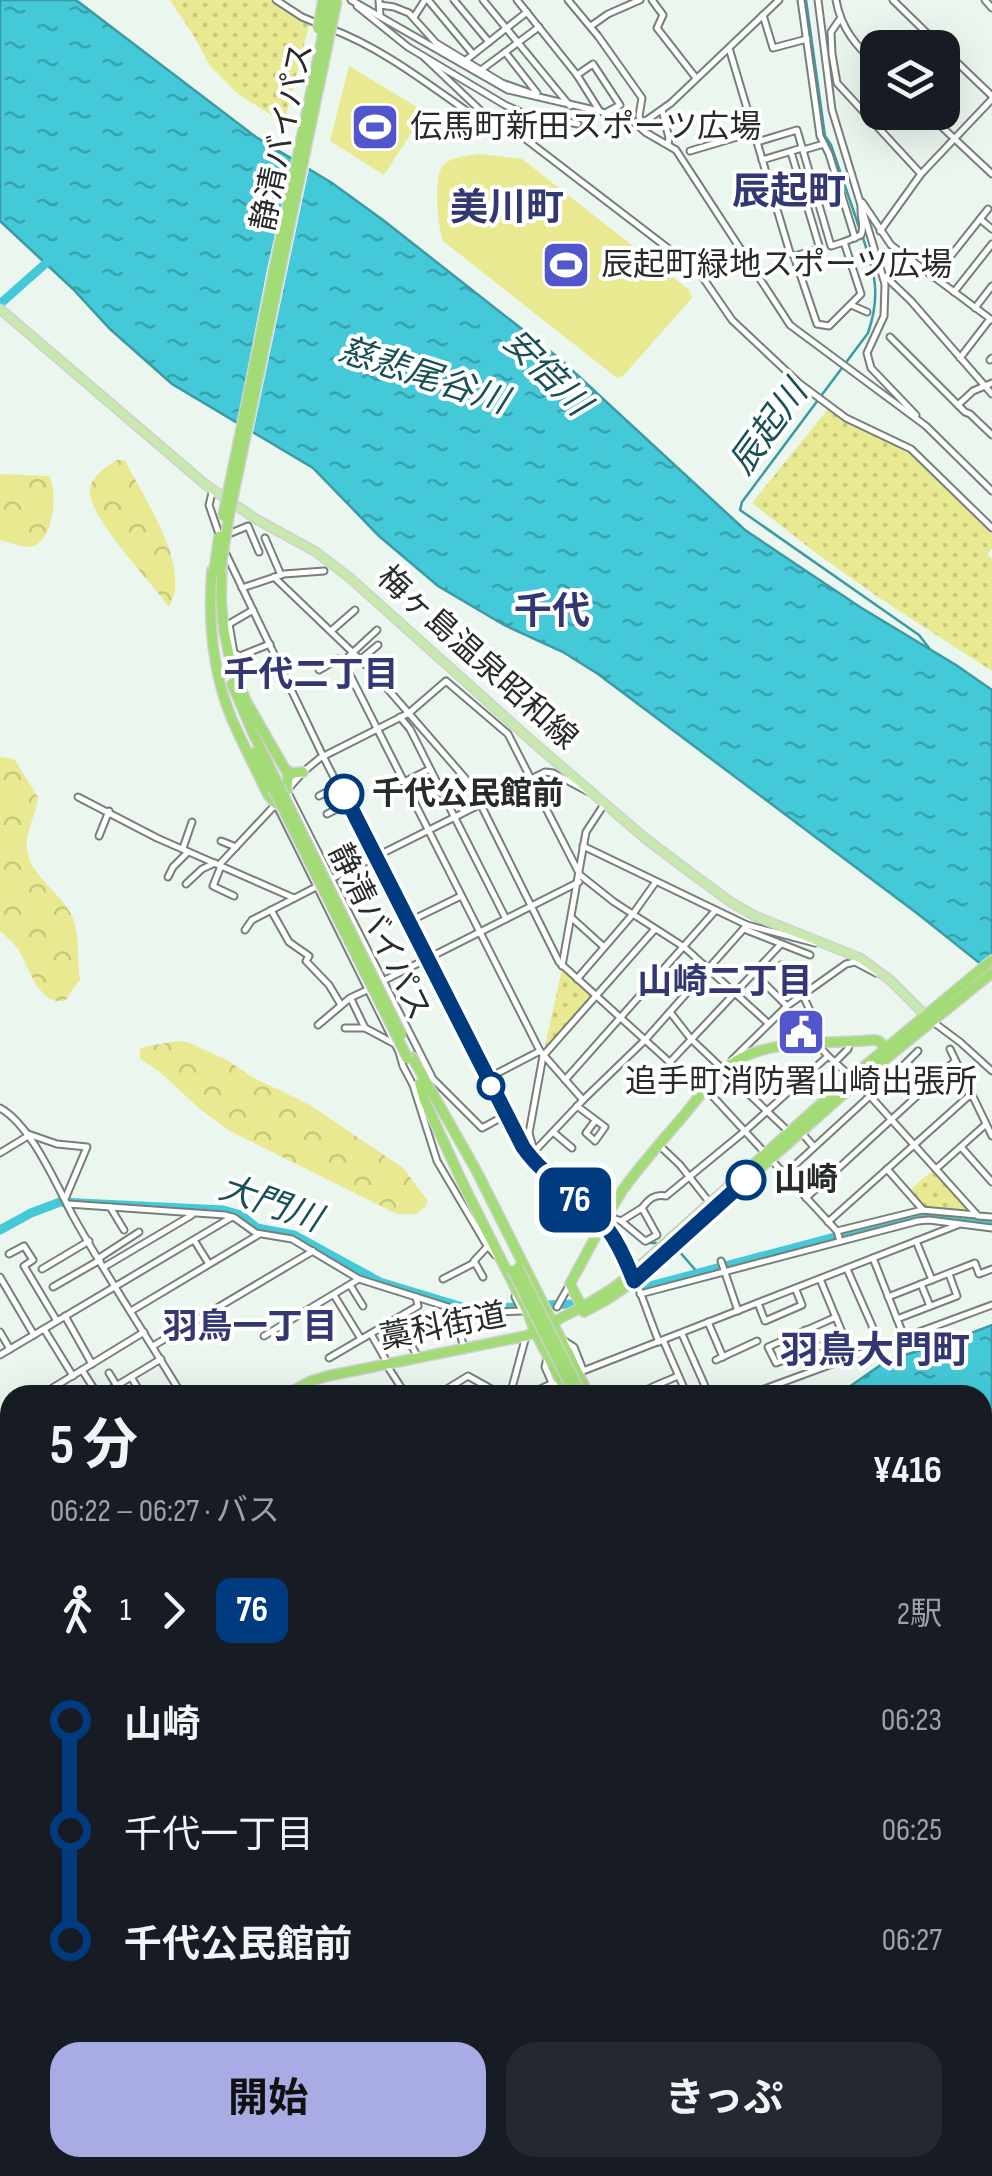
<!DOCTYPE html>
<html lang="ja">
<meta charset="utf-8">
<style>
:root{--surface:#171b24;--page:#242831;--text:#f1f3f6;--muted:#9ea1a6;--accent:#a9ace4}
body{margin:0;font-family:"Sofia Sans Condensed","Noto Sans JP",sans-serif;background:var(--page);color:var(--text);height:100vh;display:flex;flex-direction:column;font-size:38px;white-space:nowrap}
*{box-sizing:border-box;margin:0}
p{font-size:32px;color:var(--muted)}
.icon{flex:none;width:55px;height:55px;fill:none;stroke:currentColor;stroke-width:2;stroke-linecap:round;stroke-linejoin:round}
.map{position:relative;flex:1;overflow:hidden}
.side{position:absolute;left:0px;top:1385px;width:992px;height:792px;display:flex;flex-direction:column;background:var(--surface);border-radius:30px 30px 0 0;box-shadow:0 10px 40px #0002}
.side>*{flex:none}
.badge{padding:0 20px;border-radius:15px;font-size:35px;line-height:65px}
.fabs{position:absolute;left:860px;top:30px;display:grid;gap:20px}
.fabs a{display:grid;place-items:center;width:100px;height:100px;border-radius:20px;background:var(--surface);box-shadow:0 10px 40px #0002;font-size:50px}
.map>.badge{position:absolute;translate:-50% -50%;box-shadow:0 0 0 5px #fff}
.legs{display:flex;align-items:center;gap:15px;height:110px;padding:0 50px;font-size:32px}
.legs p{margin-inline-start:auto}
.summary{display:flex;align-items:center;justify-content:space-between;height:170px;padding:0 50px}
h1{font-size:55px;font-weight:700;line-height:75px}
.button{display:flex;gap:20px;margin-top:auto;padding:20px 50px}
.button a{flex:1;height:115px;border-radius:30px;background:var(--accent);color:#111;font-size:40px;font-weight:700;line-height:115px;text-align:center}
.button a+a{background:var(--page);color:var(--text)}
ul{padding:0 50px;list-style:none}
li{display:flex;align-items:center;gap:35px;height:110px;font-size:38px}
li i{display:grid;place-items:center;width:15px;height:100%;margin:0 12px;background:currentColor}
li i::after{content:'';width:25px;height:25px;margin:-12px;border:8px solid;border-radius:50%;background:var(--surface)}
li p{margin-inline-start:auto}
li:first-child i{background:linear-gradient(#0000 50%,currentColor 0)}
li:last-child i{background:linear-gradient(currentColor 50%,#0000 0)}
.map>svg:first-child{display:block}
.green{fill:url(#green-dots)}
.forest{fill:url(#forest-crowns)}
.pitch{fill:#e8e990}
.water{fill:url(#water-ripples);stroke:#3b9aa3;stroke-width:2.5}
.pier{fill:#ebf6ee}
.lines{fill:none;stroke-linecap:round;stroke-linejoin:round}
.stream{stroke:#3b9aa3;stroke-width:2.5}
.river{stroke:#43c9d7;stroke-width:9}
.highway-tunnel{stroke:#c4cdc7;stroke-width:9;stroke-dasharray:9 4.5;stroke-linecap:butt}
.minor-casing{stroke:#76807a;stroke-width:9}
.major-casing{stroke:#cfd0d0;stroke-width:11}
.highway-casing{stroke:#cfd0d0;stroke-width:12}
.minor{stroke:#fff;stroke-width:5}
.major{stroke:#c8e9ad;stroke-width:8}
.highway{stroke:#a3db77;stroke-width:9}
.highway-bridge-casing{stroke:#cfd0d0;stroke-width:12;stroke-linecap:butt}
.highway-bridge{stroke:#a3db77;stroke-width:9}
.line-1-casing{stroke:#fff;stroke-width:22}
.line-1{stroke:#003b80;stroke-width:15}
.stop-1-dot{fill:#fff;stroke:#003b80;stroke-width:5}
.labels{text-anchor:middle;dominant-baseline:central;stroke-width:8;stroke-linejoin:round;paint-order:stroke}
.poi-label{font-size:32px;fill:#272b29;stroke:#fff;text-anchor:start}
.street-label{font-size:32px;fill:#272b29;stroke:#fff}
.stop-label{font-size:32px;font-weight:bold;fill:#272b29;stroke:#fff;text-anchor:start}
.water-label{font-size:35px;font-style:italic;fill:#195157;stroke:#fff}
.neighbourhood-label{font-size:35px;font-weight:bold;fill:#333772;stroke:#fff}
.quarter-label{font-size:38px;font-weight:bold;fill:#333772;stroke:#fff}
</style>
<div class="map">
<svg width="992" height="2176" viewBox="0 0 992 2176">
<defs>
<pattern id="green-dots" width="8" height="8" patternUnits="userSpaceOnUse" patternTransform="scale(2.5)"><rect width="8" height="8" fill="#e8e990"/><path d="M2 2h.1M6 6h.1" fill="none" stroke="#c7c87c" stroke-width="1.8" stroke-linecap="round"/></pattern>
<pattern id="forest-crowns" width="20" height="18" patternUnits="userSpaceOnUse" patternTransform="scale(2.5)"><rect width="20" height="18" fill="#e8e990"/><path d="M2 6a3 3 0 1 1 6 0M12 15a3 3 0 1 1 6 0" fill="none" stroke="#c7c87c"/></pattern>
<pattern id="water-ripples" width="26" height="14" patternUnits="userSpaceOnUse" patternTransform="scale(2.5)"><rect width="26" height="14" fill="#43c9d7"/><path d="M2 4q2-2 4 0t4 0M15 11q2-2 4 0t4 0" fill="none" stroke="#38a3ae"/></pattern>
</defs>
<rect width="100%" height="100%" fill="#ebf6ee"/>
<g class="green">
<path d="M170 0H269L309 25 284 123 238 94 210 66 194 36Z"/>
<path d="M828 409 850 423 910 454 992 534V548L987 554 992 559V671L881 599 816 553 752 503Z"/>
<path d="M562 969 592 997 544 1051Z"/>
<path d="M933 1170 970 1210 925 1206 910 1190Z"/>
</g>
<g class="forest">
<path d="M116 460H125C143 498 193 567 169 607 152 583 86 515 90 489 92 475 106 468 116 460Z"/>
<path d="M0 474 49 476C58 492 54 537 34 546 25 549 9 542 0 540Z"/>
<path d="M0 757 14 759 38 797C37 814 24 833 27 851 32 877 61 893 72 916 80 934 77 959 80 979L65 1001C37 1005 30 967 18 949 13 942 7 937 0 931Z"/>
<path d="M178 1041 187 1042 227 1060 252 1077 310 1105 403 1168 428 1201 425 1207 416 1214H397L230 1131 201 1110 160 1072 140 1059V1050L143 1047Z"/>
<path d="M992 1836V2009L983 1973V1844Z"/>
<path d="M10 2067V2168H232L228 2176H0V2078Z"/>
<path d="M983 2083 992 2091V2176H663L643 2168H982L983 2125 986 2122Z"/>
</g>
<g class="pitch">
<path d="M349 66 425 112 384 175 330 141Z"/>
<path d="M480 154 522 159 689 290 692 298 623 376 617 378 443 241C438 227 433 180 442 167 450 156 467 156 480 154Z"/>
</g>
<g class="water">
<path d="M0 0H76L256 137 332 183 383 220 560 359 745 530 860 607 956 665 992 690V973L918 914 598 674 563 652 504 625 438 586 379 536 313 468 172 384 110 329 73 289 0 221Z"/>
<path d="M992 1325V1479L983 1484 982 1395H829L849 1387 888 1360 945 1343Z"/>
<path d="M10 1707V1890L0 1894V1715Z"/>
</g>
<path class="pier" d="M293 154 310 164 252 438 236 428 267 269Z"/>
<g class="lines">
<g class="stream">
<path d="M806 0 825 136 831 145 860 230"/>
<path d="M863 238C875 274 881 295 868 333L742 502 740 510 919 635 929 648"/>
<path d="M651 1243H656"/>
<path d="M678 1250 698 1273"/>
<path d="M982 1841 992 1834"/>
<path d="M306 2176 309 2168"/>
</g>
<g class="river">
<path d="M0 304 53 257"/>
<path d="M0 1230 31 1213 60 1202 223 1210 241 1215 257 1228 294 1235 380 1282 469 1309 518 1307"/>
<path d="M646 1287 918 1215 992 1223"/>
<path d="M547 1305 573 1304"/>
</g>
<g class="highway-tunnel">
<path d="M838 2168 841 2176"/>
<path d="M868 2168 871 2176"/>
</g>
<g class="minor-casing">
<g id="minor">
<path d="M276 0 302 17 319 24"/>
<path d="M351 0 508 90 599 111 635 123 647 120 671 103 779 0"/>
<path d="M379 0 380 16"/>
<path d="M428 0 473 54"/>
<path d="M454 0 489 42"/>
<path d="M483 0 570 106"/>
<path d="M517 0 577 75 599 110"/>
<path d="M568 0 598 36 642 98 639 116 641 122"/>
<path d="M652 0 663 15 657 28 696 78"/>
<path d="M801 0 820 136 829 154 855 238"/>
<path d="M818 0 832 110 885 284 884 316 867 353 871 368 916 415"/>
<path d="M836 0C841 29 857 47 878 66"/>
<path d="M893 0 942 48"/>
<path d="M985 0 992 8"/>
<path d="M380 5 394 7 409 13 436 43 502 83 536 95"/>
<path d="M357 6 408 47 505 105 525 114 578 124"/>
<path d="M763 15 773 48 807 39"/>
<path d="M414 17 425 0"/>
<path d="M840 19 831 32 832 54 837 83 921 174"/>
<path d="M591 26 608 14 640 0"/>
<path d="M329 28C380 47 424 81 468 112H479"/>
<path d="M729 48 790 253 794 256 817 324 829 326 861 294 844 242 831 246 797 130 757 142"/>
<path d="M942 48 992 96"/>
<path d="M505 52 537 93"/>
<path d="M424 57 482 112 506 124 699 272 732 320 799 383 846 418 911 449 992 528"/>
<path d="M466 60 527 12"/>
<path d="M481 70 539 27"/>
<path d="M577 75 593 64 620 105 607 112"/>
<path d="M662 110 669 138 668 144"/>
<path d="M926 112 992 174"/>
<path d="M635 123 645 132 676 150 790 325 926 426 992 491"/>
<path d="M803 150 824 144"/>
<path d="M690 151 754 132"/>
<path d="M791 152 820 249"/>
<path d="M762 160 802 148"/>
<path d="M980 219 992 229"/>
<path d="M880 231 921 174 992 99"/>
<path d="M844 242 861 235C866 225 858 213 862 202L891 245 992 320"/>
<path d="M794 256 820 249"/>
<path d="M886 277 911 301 992 394"/>
<path d="M934 277 988 209"/>
<path d="M954 292 992 244"/>
<path d="M851 305 867 312"/>
<path d="M975 308 992 286"/>
<path d="M890 337 965 412 970 414 992 435"/>
<path d="M960 358 990 319"/>
<path d="M990 360 992 358"/>
<path d="M958 405 973 391 992 383"/>
<path d="M213 489 209 505 219 534"/>
<path d="M226 535 248 526 259 552"/>
<path d="M265 538 281 575"/>
<path d="M226 554 323 756 523 1147C546 1179 581 1199 607 1228 630 1255 645 1308 659 1342"/>
<path d="M274 577 373 672 471 785 559 962 687 1078 706 1089 837 1231 840 1241"/>
<path d="M242 588 284 574 324 571"/>
<path d="M253 610 229 624 234 653 240 656 270 644"/>
<path d="M377 630 349 656 345 665 540 1051 583 1100"/>
<path d="M331 631 355 610"/>
<path d="M360 660 378 645"/>
<path d="M319 670 338 659 345 665"/>
<path d="M400 717 410 729 506 919"/>
<path d="M404 782 430 769"/>
<path d="M289 788 303 772 320 758 409 713 446 681 508 734 580 875 614 902 684 947 768 1023"/>
<path d="M287 791 433 1079 482 1128 506 1115"/>
<path d="M319 796 338 786"/>
<path d="M78 797 157 838 294 898"/>
<path d="M276 804 399 1052 403 1066 413 1085 437 1161 486 1244 495 1255"/>
<path d="M327 814 349 803"/>
<path d="M99 836 109 811"/>
<path d="M221 841 236 847"/>
<path d="M583 846 747 925 815 943"/>
<path d="M183 848 192 822"/>
<path d="M219 865 276 804"/>
<path d="M221 866 213 886 234 896"/>
<path d="M168 877 173 867 188 852"/>
<path d="M333 878 545 772 553 773 587 791"/>
<path d="M186 884 202 869 215 863"/>
<path d="M271 910 289 942 309 956 306 961 329 985 341 1005"/>
<path d="M573 919 604 947"/>
<path d="M410 921 461 896"/>
<path d="M744 929 810 955"/>
<path d="M245 930 252 920 318 886"/>
<path d="M781 965C800 985 814 1013 818 1041"/>
<path d="M562 966 586 832 605 803"/>
<path d="M753 972 786 1005"/>
<path d="M577 979 633 914 655 883"/>
<path d="M381 982 579 882"/>
<path d="M351 999 365 1028"/>
<path d="M785 1008 828 1056 847 1073"/>
<path d="M670 1012 691 1039 789 1132"/>
<path d="M933 1022 960 1042 992 1071"/>
<path d="M318 1025 350 998 367 990"/>
<path d="M345 1028H365L395 1044"/>
<path d="M950 1049 992 1136"/>
<path d="M732 1060 787 1006 846 964 855 962 876 973"/>
<path d="M670 1062 781 944"/>
<path d="M835 1062 848 1049 850 1042"/>
<path d="M907 1062 918 1051"/>
<path d="M488 1078 540 1051"/>
<path d="M565 1080 715 911"/>
<path d="M862 1087 978 1216 992 1217"/>
<path d="M577 1106 605 1127 595 1141 586 1133 595 1121"/>
<path d="M0 1108C31 1125 56 1184 73 1216 107 1277 146 1335 182 1395"/>
<path d="M553 1132 572 1148"/>
<path d="M801 1132 814 1147"/>
<path d="M28 1134 57 1144 87 1147 65 1199"/>
<path d="M659 1145 680 1165 710 1203"/>
<path d="M961 1147 992 1182"/>
<path d="M534 1151 529 1133 543 1056 655 929"/>
<path d="M0 1153 28 1136"/>
<path d="M530 1156 583 1100 645 1040 747 925"/>
<path d="M887 1169 923 1210"/>
<path d="M936 1169 985 1125"/>
<path d="M784 1175 907 1062 928 1086"/>
<path d="M806 1198 955 1061"/>
<path d="M68 1204 225 1215 235 1218 256 1233 292 1239 359 1279 378 1285 467 1313 522 1311 515 1297"/>
<path d="M110 1207 124 1230"/>
<path d="M607 1216 621 1221 645 1241"/>
<path d="M621 1221 642 1208"/>
<path d="M828 1222 971 1094"/>
<path d="M837 1231 922 1210 977 1215"/>
<path d="M194 1240 209 1264"/>
<path d="M646 1241 657 1235 642 1208C649 1199 654 1194 666 1196L745 1131 828 1056"/>
<path d="M916 1241 932 1280"/>
<path d="M9 1254 24 1246 33 1260 24 1266 57 1321"/>
<path d="M99 1258 139 1232"/>
<path d="M873 1258 901 1329"/>
<path d="M721 1261 738 1311"/>
<path d="M104 1267 192 1215"/>
<path d="M42 1269 89 1241"/>
<path d="M847 1269 877 1337"/>
<path d="M0 1277 34 1335"/>
<path d="M483 1277 474 1261 488 1246"/>
<path d="M443 1279 474 1263"/>
<path d="M820 1279 844 1337 776 1363 768 1347 836 1317"/>
<path d="M921 1284 930 1306"/>
<path d="M350 1285 363 1306"/>
<path d="M53 1287 100 1260"/>
<path d="M640 1294 918 1221 929 1220 992 1228"/>
<path d="M334 1295 361 1339"/>
<path d="M888 1297 975 1263 979 1274 992 1269"/>
<path d="M758 1303 765 1321 802 1305 796 1290"/>
<path d="M557 1307 570 1284"/>
<path d="M455 1309 464 1350"/>
<path d="M131 1311 258 1235"/>
<path d="M65 1316 92 1364"/>
<path d="M396 1319 418 1357"/>
<path d="M897 1319 957 1296 949 1274"/>
<path d="M708 1322 723 1357"/>
<path d="M44 1329 73 1376"/>
<path d="M805 1330 814 1350"/>
<path d="M0 1332 10 1349"/>
<path d="M371 1334 387 1362"/>
<path d="M682 1334 709 1395"/>
<path d="M264 1336 359 1279"/>
<path d="M563 1340 574 1347 583 1370"/>
<path d="M663 1340 687 1395"/>
<path d="M153 1346 313 1251"/>
<path d="M0 1355 232 1217"/>
<path d="M329 1358 418 1306 416 1297"/>
<path d="M547 1358 545 1367 552 1383"/>
<path d="M716 1360 757 1341"/>
<path d="M386 1364 406 1395"/>
<path d="M82 1370 98 1395"/>
<path d="M583 1371 960 1224"/>
<path d="M109 1373 117 1386"/>
<path d="M131 1377 142 1395"/>
<path d="M41 1395 144 1332"/>
<path d="M101 1395 161 1359"/>
<path d="M166 1395 178 1388"/>
<path d="M437 1395 468 1376 502 1395"/>
<path d="M510 1395 526 1336"/>
<path d="M527 1395 553 1383 560 1388"/>
<path d="M638 1395C649 1387 665 1382 678 1376"/>
<path d="M748 1395 992 1305"/>
<path d="M4 1417 10 1428"/>
<path d="M0 1419 10 1413"/>
<path d="M0 1456 10 1450"/>
<path d="M0 1493 10 1487"/>
<path d="M0 1515 10 1532"/>
<path d="M982 1603 992 1600"/>
<path d="M982 1623 992 1620"/>
<path d="M4 1651 10 1647"/>
<path d="M0 1687 10 1681"/>
<path d="M982 1717 992 1715"/>
<path d="M982 1768 992 1805"/>
<path d="M982 1836 992 1828"/>
<path d="M0 1921 10 1917"/>
<path d="M982 2049 992 2061"/>
<path d="M529 2168 532 2176"/>
<path d="M584 2168 595 2176"/>
<path d="M303 2176 306 2168"/>
<path d="M341 2176 346 2168"/>
</g>
</g>
<g class="major-casing">
<g id="major">
<path d="M0 309 206 485 256 519 316 552 350 578 534 743 646 839 691 873 732 903 755 916 860 958 890 980 929 1019"/>
<path d="M982 1661 992 1659"/>
<path d="M0 1990 10 1981"/>
</g>
</g>
<g class="highway-casing">
<g id="highway">
<path d="M222 565 221 600 224 631 231 664 246 701 288 774 287 791"/>
<path d="M212 570C208 620 212 670 231 717 242 743 256 769 268 795L276 804"/>
<path d="M232 684 252 731 279 786"/>
<path d="M255 752 273 789"/>
<path d="M287 770 291 773 303 772"/>
<path d="M412 1057 476 1170 589 1395"/>
<path d="M420 1084 424 1099 464 1186 528 1313 535 1332 568 1395"/>
<path d="M582 1307 570 1284C587 1253 603 1221 622 1191 641 1164 664 1139 685 1114 702 1093 720 1067 745 1056 784 1039 833 1044 874 1040L879 1041 886 1048"/>
<path d="M584 1312 608 1299 634 1281 856 1083 992 973"/>
<path d="M285 1395 311 1381 328 1376 526 1336 582 1307 613 1288 631 1274 843 1084 992 960"/>
<path d="M0 1564 10 1558"/>
</g>
</g>
<use href="#minor" class="minor"/>
<use href="#major" class="major"/>
<use href="#highway" class="highway"/>
<g class="highway-bridge-casing">
<g id="highway-bridge">
<path d="M318 29 323 0"/>
<path d="M223 516 330 0"/>
<path d="M214 571 219 536"/>
<path d="M220 572 229 516 337 0"/>
<path d="M279 786 402 1035"/>
<path d="M273 789 408 1059"/>
<path d="M518 1267 582 1395"/>
<path d="M512 1270 575 1395"/>
</g>
</g>
<use href="#highway-bridge" class="highway-bridge"/>
</g>
<g class="lines">
<g class="line-1-casing">
<path id="line-1" d="M344 794 523 1147C546 1180 584 1199 609 1231 620 1246 627 1263 634 1281L746 1180"/>
</g>
<use href="#line-1" class="line-1"/>
</g>
<defs>
<g id="stadium-square" transform="scale(2.5)"><rect x="-9" y="-9" width="18" height="18" rx="4" fill="#5256cd" stroke="#fff"/><path d="M0-5a6.5 5 0 1 0 0 10a6.5 5 0 1 0 0-10ZM-3.5-1.8h7v3.6h-7Z" fill="#fff"/></g>
<g id="civic-square" transform="scale(2.5)"><rect x="-9" y="-9" width="18" height="18" rx="4" fill="#5256cd" stroke="#fff"/><path d="M-.6-6.5H3V-4.5H.6V-3L4-1V1h2V6H-6V1h2V-1L-.6-3ZM-1.2 2.5V6h2.4V2.5Z" fill="#fff"/></g>
</defs>
<g fill-rule="evenodd">
<use href="#stadium-square" x="375" y="127"/>
<use href="#stadium-square" x="566" y="265"/>
<use href="#civic-square" x="801" y="1032"/>
</g>
<g class="stop-1-dot">
<circle cx="344" cy="794" r="18"/>
<circle cx="491" cy="1086" r="12"/>
<circle cx="746" cy="1180" r="18"/>
</g>
<g class="labels">
<g class="poi-label">
<text x="410" y="127">伝馬町新田スポーツ広場</text>
<text x="601" y="265">辰起町緑地スポーツ広場</text>
<text x="801" y="1082" text-anchor="middle">追手町消防署山崎出張所</text>
</g>
<g class="street-label">
<text transform="translate(283 137) rotate(-78)">静清バイパス</text>
<text transform="translate(477 658) rotate(42)">梅ヶ島温泉昭和線</text>
<text transform="translate(379 932) rotate(64)">静清バイパス</text>
<text transform="translate(443 1327) rotate(-11)">藁科街道</text>
</g>
<g class="stop-label">
<text x="372" y="794">千代公民館前</text>
<text x="774" y="1180">山崎</text>
</g>
<g class="water-label">
<text transform="translate(546 373) rotate(45)">安倍川</text>
<text transform="translate(423 376) rotate(18)">慈悲尾谷川</text>
<text transform="translate(769 428) rotate(-54)">辰起川</text>
<text transform="translate(270 1204) rotate(19)">大門川</text>
</g>
<g class="neighbourhood-label">
<text x="311" y="675">千代二丁目</text>
<text x="725" y="982">山崎二丁目</text>
<text x="250" y="1327">羽鳥一丁目</text>
</g>
<g class="quarter-label">
<text x="789" y="192">辰起町</text>
<text x="507" y="208">美川町</text>
<text x="552" y="612">千代</text>
<text x="875" y="1351">羽鳥大門町</text>
</g>
</g>
</svg>
<div class="fabs">
<a><svg class="icon" aria-label="layers" viewBox="0 0 24 24"><path d="M12 4l9 5-9 5-9-5zM3 14l9 5 9-5"/></svg></a>
</div>
<b class="badge" style="left:575px;top:1200px;background:#003b80;color:#fff">76</b>
<section class="side">
<div class="summary"><div><h1>5 分</h1><p>06:22 – 06:27 · バス</p></div><b>¥416</b></div>
<div class="legs"><svg class="icon" aria-label="walk" viewBox="0 0 24 24"><circle cx="13" cy="4" r="2"/><path d="M13 8l-2 6 4 7M11 14l-3 7M7 12l3-4h3l4 4"/></svg>1<svg class="icon" aria-label="forward" viewBox="0 0 24 24"><path d="M9 5l7 7-7 7"/></svg><b class="badge" style="background:#003b80;color:#fff">76</b><p>2駅</p></div>
<ul>
<li><i style="color:#003b80"></i><b>山崎</b><p>06:23</p></li>
<li><i style="color:#003b80"></i><span>千代一丁目</span><p>06:25</p></li>
<li><i style="color:#003b80"></i><b>千代公民館前</b><p>06:27</p></li>
</ul>
<div class="button"><a>開始</a><a>きっぷ</a></div>
</section>
</div>
